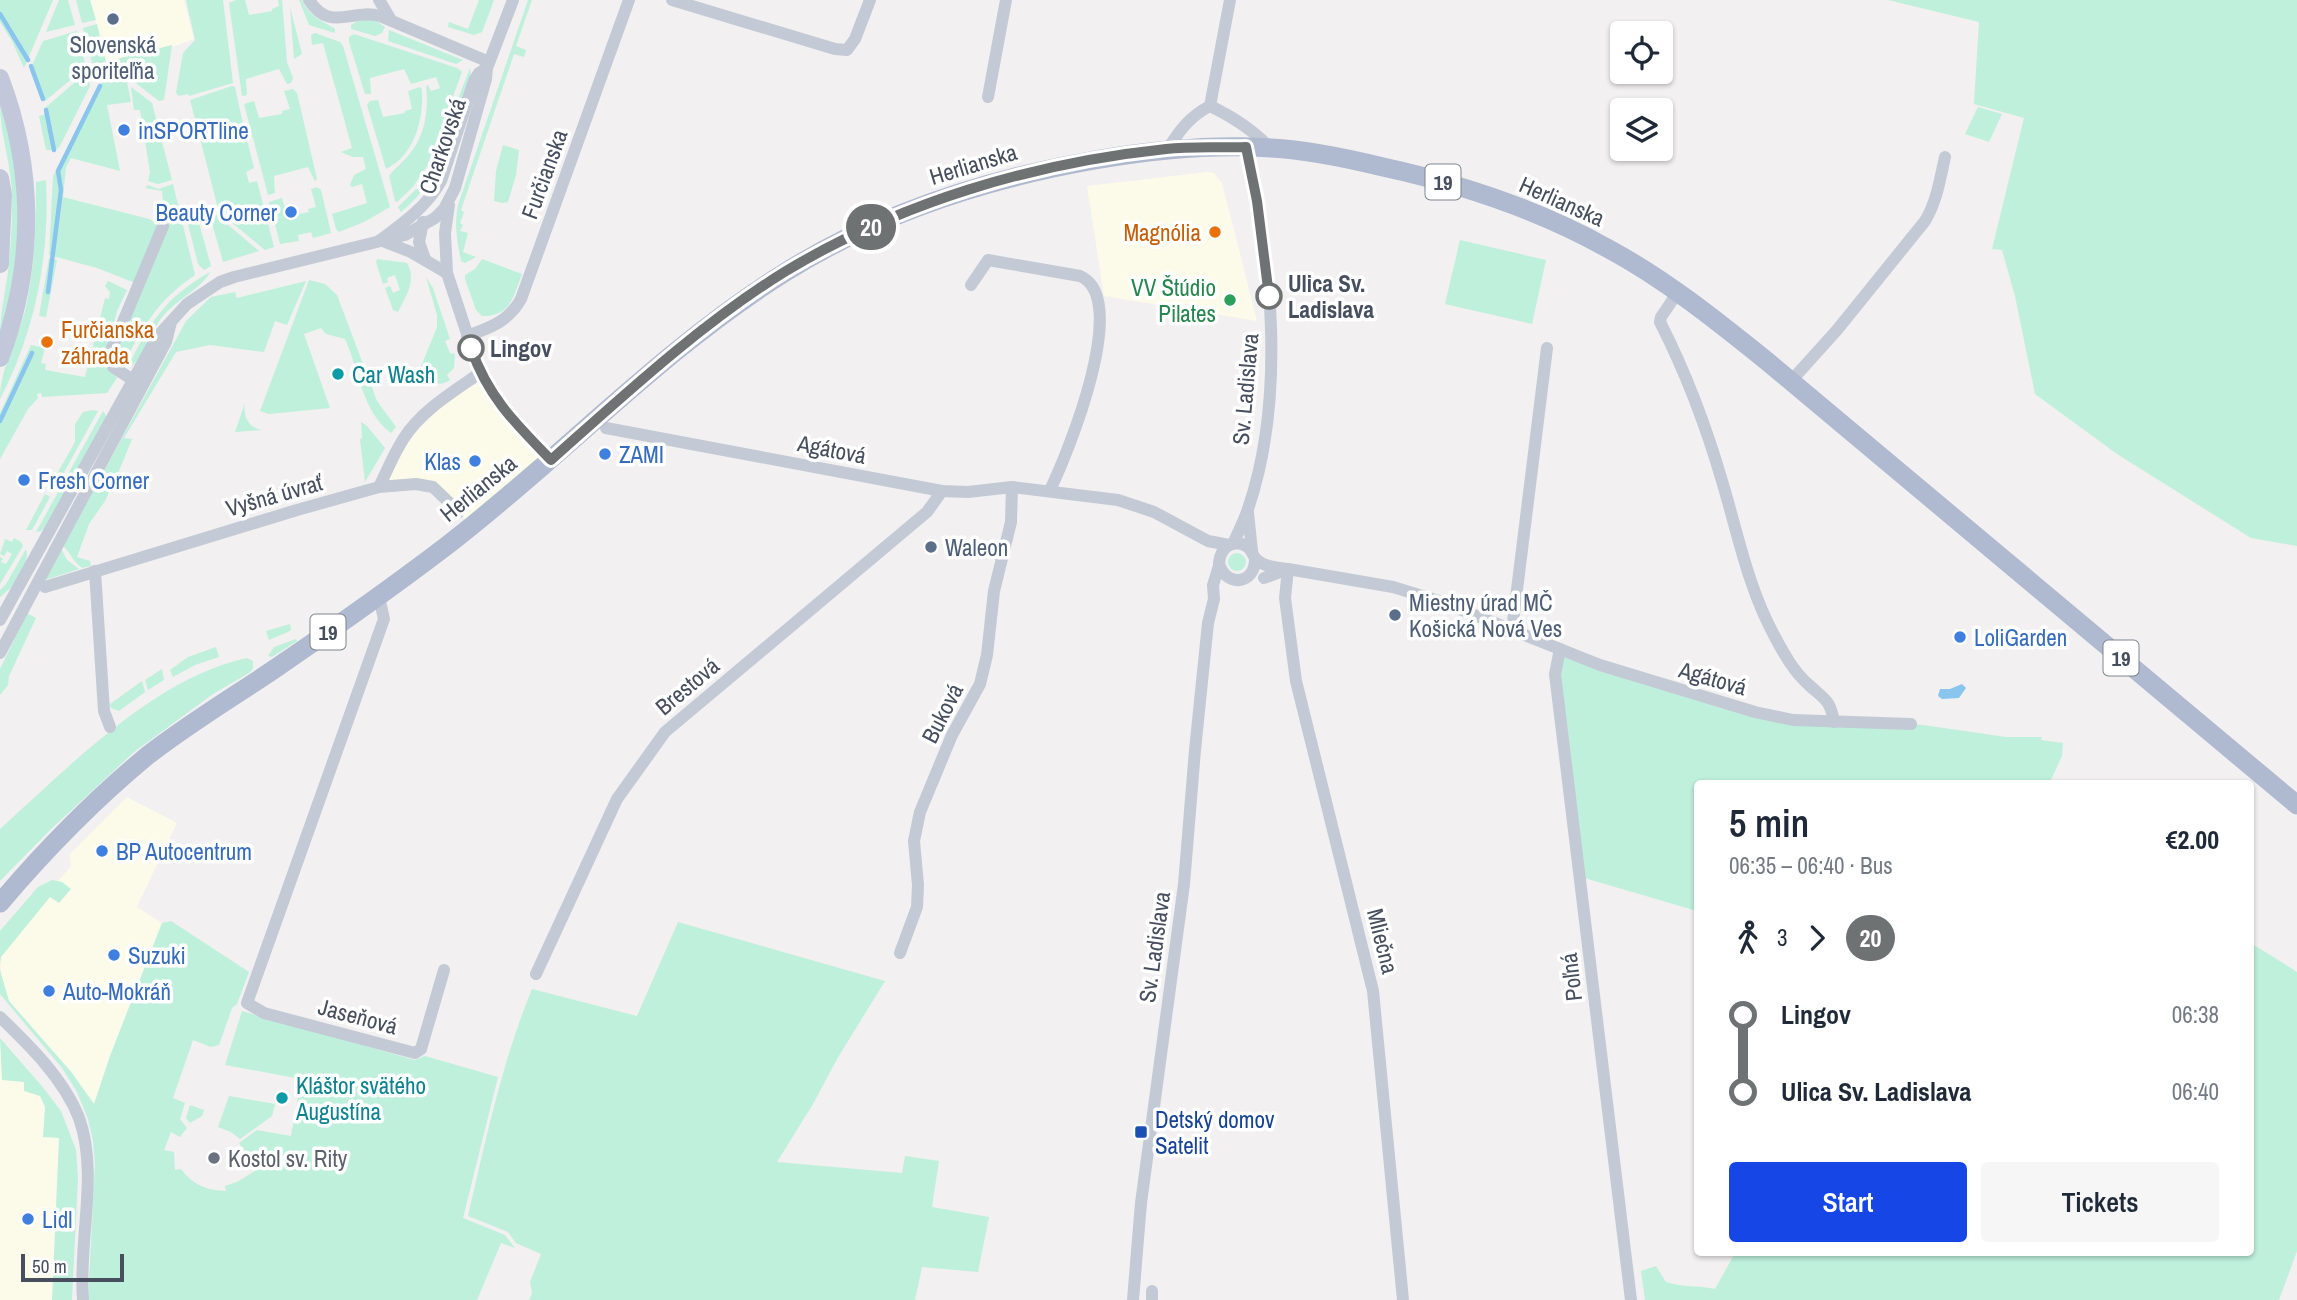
<!DOCTYPE html>
<meta charset="utf-8">
<style>
:root{--surface:#fff;--page:#f6f6f7;--text:#1f2937;--muted:#747a83;--accent:#1646e6}
body{margin:0;font-family:"Archivo Narrow",sans-serif;background:var(--page);color:var(--text);height:100vh;display:flex;flex-direction:column;font-size:26px;white-space:nowrap}
*{box-sizing:border-box;margin:0}
p{font-size:23px;color:var(--muted)}
.icon{flex:none;width:38px;height:38px;fill:none;stroke:currentColor;stroke-width:2;stroke-linecap:round;stroke-linejoin:round}
.map{position:relative;flex:1;overflow:hidden}
.panel{position:absolute;left:1694px;top:780px;width:560px;height:476px;display:flex;flex-direction:column;background:var(--surface);border-radius:7px;box-shadow:0 2px 5px #0004}
.panel>*{flex:none}
.badge{padding:0 14px;border-radius:23px;font-size:24px;line-height:46px}
.fabs{position:absolute;left:1610px;top:21px;display:grid;gap:14px}
.fabs a{display:grid;place-items:center;width:63px;height:63px;border-radius:7px;background:var(--surface);box-shadow:0 2px 5px #0004;font-size:35px}
.scale{position:absolute;left:21px;bottom:18px;width:103px;box-sizing:border-box;padding-left:7px;border:4px solid #474f5e;border-top:0;font-size:19px;line-height:24px;white-space:nowrap;color:#474f5e;-webkit-text-stroke:5px #fff;paint-order:stroke}
.map>.badge{position:absolute;translate:-50% -50%;box-shadow:0 0 0 4px #fff}
.legs{display:flex;align-items:center;gap:10px;height:77px;padding:0 35px;font-size:23px}
.legs p{margin-inline-start:auto}
.overview{display:flex;align-items:center;justify-content:space-between;height:119px;padding:0 35px}
h1{font-size:38px;font-weight:600;line-height:52px}
.action{display:flex;gap:14px;margin-top:auto;padding:14px 35px}
.action a{flex:1;height:80px;border-radius:7px;background:var(--accent);color:#fff;font-size:28px;font-weight:600;line-height:80px;text-align:center}
.action a+a{background:var(--page);color:var(--text)}
ul{padding:0 35px;list-style:none}
li{display:flex;align-items:center;gap:24px;height:77px;font-size:26px}
li i{display:grid;place-items:center;width:10px;height:100%;margin:0 9px;background:currentColor}
li i::after{content:'';width:18px;height:18px;margin:-9px;border:5px solid;border-radius:50%;background:var(--surface)}
li p{margin-inline-start:auto}
li:first-child i{background:linear-gradient(#0000 50%,currentColor 0)}
li:last-child i{background:linear-gradient(currentColor 50%,#0000 0)}
.map>svg:first-child{display:block}
.commercial{fill:#fcfbea}
.green{fill:#bef0dc}
.water{fill:#8ac5ee}
.lines{fill:none;stroke-linecap:round;stroke-linejoin:round}
.stream{stroke:#8ac5ee;stroke-width:4.5}
.street{stroke:#c3c9d5;stroke-width:12}
.secondary{stroke:#c2c8d9;stroke-width:18}
.primary{stroke:#afb9cf;stroke-width:19}
.line-1-casing{stroke:#fff;stroke-width:16}
.line-1{stroke:#6f7273;stroke-width:10}
.service-dot{fill:#5c6f8a;stroke:#fff;stroke-width:2.5}
.shop-dot{fill:#3f7fe0;stroke:#fff;stroke-width:2.5}
.food-dot{fill:#e8710a;stroke:#fff;stroke-width:2.5}
.stop-1-dot{fill:#fff;stroke:#6f7273;stroke-width:3.5}
.leisure-dot{fill:#2e9e5b;stroke:#fff;stroke-width:2.5}
.culture-dot{fill:#0f9aa8;stroke:#fff;stroke-width:2.5}
.transit-dot{fill:#1a4fb4;stroke:#fff;stroke-width:2.5}
.worship-dot{fill:#6b7280;stroke:#fff;stroke-width:2.5}
.labels{text-anchor:middle;dominant-baseline:central;stroke-width:7;stroke-linejoin:round;paint-order:stroke}
.shield{fill:#fff;stroke:#7e848e;stroke-width:2}
.shield-label{font-size:21px;font-weight:bold;fill:#474f5e}
.service-label{font-size:23px;fill:#4e5e75;stroke:#fff;text-anchor:start}
.shop-label{font-size:23px;fill:#366cbe;stroke:#fff;text-anchor:start}
.street-label{font-size:23px;fill:#474f5e;stroke:#fff}
.food-label{font-size:23px;fill:#c56008;stroke:#fff;text-anchor:end}
.stop-label{font-size:23px;font-weight:bold;fill:#474f5e;stroke:#fff;text-anchor:start}
.leisure-label{font-size:23px;fill:#27864d;stroke:#fff;text-anchor:end}
.culture-label{font-size:23px;fill:#0d838f;stroke:#fff;text-anchor:start}
.transit-label{font-size:23px;fill:#164399;stroke:#fff;text-anchor:start}
.worship-label{font-size:23px;fill:#5b616d;stroke:#fff;text-anchor:start}
</style>
<div class="map">
<svg width="2297" height="1300" viewBox="0 0 2297 1300">
<rect width="100%" height="100%" fill="#f2f0f0"/>
<g class="commercial">
<path d="M90 0H184L194 39 173 47 172 45 106 62Z"/>
<path d="M1207 172 1214 173 1222 183 1257 321 1104 296 1087 186Z"/>
<path d="M480 373 551 460 472 527 438 491 379 487 405 435Z"/>
<path d="M127 797 177 823 137 907 162 923 110 1056 94 1105 72 1073 9 1001 2 981 0 962 2 954 19 926 71 866 70 854Z"/>
<path d="M0 1038 37 1080 61 1111V1300H0Z"/>
</g>
<g class="green">
<path d="M0 0H53L24 68 12 41 0 22Z"/>
<path d="M59 0H68L75 25 46 32Z"/>
<path d="M76 0H90L96 20 82 23Z"/>
<path d="M186 0H223L233 83 189 96 188 94 179 96 176 93 183 53 195 40Z"/>
<path d="M236 0H245L249 15 272 11V9L279 6 278 0H282L287 62 293 78 291 83 287 84 279 69 246 79 247 95 242 96 229 3Z"/>
<path d="M299 0H302C309 16 321 20 335 29V33L309 25Z"/>
<path d="M479 0H494L482 32 474 35 448 27 449 22 468 29Z"/>
<path d="M528 0H532L516 46 526 50 524 57 514 54 461 210 464 212 460 223 463 225 460 231 468 233 463 252 476 257 465 263 461 261C457 241 454 225 458 205Z"/>
<path d="M1888 0H2297V546L2251 538 2117 454 2035 394 2015 296 2002 250 1992 249 2024 118 1974 104 1979 22Z"/>
<path d="M290 7 302 54 294 59Z"/>
<path d="M361 19 375 20 385 27 382 33 375 36 351 29V25Z"/>
<path d="M97 24 106 62 94 64 92 63 83 28Z"/>
<path d="M389 30 458 58 463 60 456 64 388 41Z"/>
<path d="M77 31 86 67 45 101 41 100 30 70 43 41Z"/>
<path d="M315 33 340 42 343 46 390 207 364 222 339 232 336 229 332 214 367 203 362 184 352 187 350 185 354 175 366 169 363 157H353L341 152 352 148 323 43 312 45 311 35Z"/>
<path d="M354 34 457 68 462 72 427 166 413 187 397 202 395 201 389 176C394 169 402 163 408 156 425 137 429 110 426 86L428 85 431 91 440 88 436 77 411 84 404 69 370 78 371 94H365L349 42V37Z"/>
<path d="M172 45 164 100 159 101 115 67 113 60Z"/>
<path d="M470 68 471 77C454 125 443 179 401 212L398 207 422 183 431 168Z"/>
<path d="M86 75 89 78 90 86 60 146 56 150H46L39 116 46 114 45 108 82 76Z"/>
<path d="M117 77 127 82 131 102 107 105 120 171 71 158 66 167 63 197 149 219 160 225 138 284 97 268 49 255 53 176 99 85 107 79Z"/>
<path d="M232 86 235 87 243 124 235 127 237 137 246 136 254 168 246 172 249 183 257 181 274 247 265 250 219 212 190 100Z"/>
<path d="M131 87 152 103 172 180 158 184 148 181 150 172 140 110H134Z"/>
<path d="M420 87 422 89C424 118 415 155 386 169L367 105 370 101 378 100 383 117 405 113V111L412 109 408 91Z"/>
<path d="M293 89 297 93 317 179 315 181 308 167 274 176 275 193 268 195 244 104 254 101 259 118 282 114V111L290 109 284 91Z"/>
<path d="M0 104 16 162 18 242 14 279 0 337C0 314 5 294 8 272 11 249 12 225 12 201 13 168 0 137 0 104Z"/>
<path d="M1978 107 2002 114 1989 142 1965 134Z"/>
<path d="M503 145 519 150 516 175 508 202 502 203 494 201 496 171Z"/>
<path d="M46 180C50 256 35 332 0 399 0 369 17 341 25 311 35 268 36 225 36 182Z"/>
<path d="M173 184 195 275C156 301 142 329 121 369L115 361 116 348 165 227 162 191 145 188 148 185 158 189Z"/>
<path d="M317 187 321 190 331 233 313 238 311 232 298 235 299 241 280 244 274 220 294 213 295 215 309 212 308 209 316 207 311 189Z"/>
<path d="M282 198 287 216 273 219 269 202Z"/>
<path d="M214 213 259 251 223 262 210 216Z"/>
<path d="M195 218 198 220 211 266 204 270 198 264 187 220Z"/>
<path d="M1460 240 1546 260 1532 324 1445 304Z"/>
<path d="M49 258 57 260 46 317 39 316Z"/>
<path d="M377 259 407 263C417 280 406 296 398 312L393 310 385 288 390 286 393 293 400 290 395 275 387 278 388 282 383 284 376 262Z"/>
<path d="M482 259 522 274C513 297 511 316 482 316L476 310 465 279V275L475 269Z"/>
<path d="M210 272C202 289 173 301 160 320 151 332 141 366 127 368 151 322 163 299 210 272Z"/>
<path d="M426 277 433 288 450 339 445 341 450 353 455 354 454 368 447 375 450 380C438 388 425 383 420 369L437 327V315Z"/>
<path d="M309 280 325 284 337 295 377 401 396 427 391 433C362 412 359 369 345 339L326 334 321 328 304 334 330 408 269 414 260 411Z"/>
<path d="M108 281 127 290 117 311 106 354 117 378 107 393 42 397 41 393 37 394 38 398 28 409 0 459V413L31 345 45 348 41 363 46 364 45 370 85 377 105 298 109 299 110 292 105 286Z"/>
<path d="M306 281 287 325 275 321 264 352 210 345 176 352 124 438 132 439 119 471 105 501 89 524 77 557 90 561 91 566 82 568C72 561 71 553 63 546L186 321 211 297 235 292 237 298Z"/>
<path d="M245 403C243 417 248 427 262 430L235 432Z"/>
<path d="M92 410 98 411 63 474 58 472 75 442V424L83 412Z"/>
<path d="M103 411 107 417 46 527 41 531 36 532Z"/>
<path d="M361 422 366 425 385 448 365 482 360 439 362 438Z"/>
<path d="M45 494 50 497 32 530H26Z"/>
<path d="M14 538 21 542 23 546 0 584V557L3 559 1 562 6 564 12 554 7 551 4 556 0 554 5 539 12 542Z"/>
<path d="M61 548 67 560 79 569 45 580Z"/>
<path d="M26 549C31 565 13 588 0 597V590L6 584Z"/>
<circle cx="1237" cy="562" r="9"/>
<path d="M27 613 36 618 9 676 8 685 0 695V669Z"/>
<path d="M290 624 291 630 288 632 269 640 266 631Z"/>
<path d="M296 639 297 641 272 657 268 656 274 647Z"/>
<path d="M216 647 219 657 195 665 173 677 170 670 188 657Z"/>
<path d="M1560 649 1755 712 1923 725 2006 737H2042L2041 740 2063 743 2062 756 2049 784H1698L1697 911 1581 877 1556 673Z"/>
<path d="M247 658 253 661V669L249 673 213 694 134 752 50 830 0 881V829C69 767 154 678 247 658Z"/>
<path d="M162 669 164 680 148 690 145 680Z"/>
<path d="M142 681 145 692 119 711 111 708 110 704Z"/>
<path d="M52 880 62 882 71 889 59 903 50 897 1 957 0 965V931L38 887Z"/>
<path d="M171 921 249 972 237 1004 232 1008 219 1045 211 1047 193 1040 173 1098 185 1103 180 1119 187 1128 180 1137 171 1132 164 1150 174 1152 175 1170 181 1169C193 1185 206 1190 226 1191L225 1186 237 1182 255 1171 239 1143 257 1130 291 1136 301 1079 225 1065 242 1011 415 1060 425 1056 498 1077 463 1218 505 1235 515 1248 501 1243 477 1300H88L95 1165 93 1141 88 1119 77 1092 62 1068 0 994V970L9 1001 72 1073 94 1104 110 1056 162 923Z"/>
<path d="M678 922 885 981 837 1059 813 1104 777 1162 902 1173 905 1156 939 1161 932 1207 989 1217 978 1272 922 1267 915 1300H529L532 1293 530 1282 541 1254 516 1243 508 1232 468 1216C486 1139 502 1062 532 989L637 1016Z"/>
<path d="M2251 943 2297 972V1251L2279 1300H1645L1641 1271 1656 1266 1666 1282C1684 1288 1696 1285 1715 1289L1735 1253H2250Z"/>
<path d="M0 1038 41 1085 61 1111 76 1150 78 1177 72 1300H52L59 1138 43 1137 45 1107 40 1096 24 1091V1082L2 1080Z"/>
<path d="M229 1096 275 1104 272 1116 240 1139 231 1132 218 1127Z"/>
<path d="M190 1105 204 1110 202 1116 190 1123 186 1118Z"/>
</g>
<path class="water" d="M1962 684 1966 688 1959 698 1942 699 1938 696 1940 689H1950Z"/>
<g class="lines">
<g class="stream">
<path d="M0 14 28 60"/>
<path d="M31 66 43 99"/>
<path d="M46 110 54 150"/>
<path d="M48 292 61 190 58 171 100 86"/>
<path d="M0 421 32 353"/>
</g>
<g class="street">
<path d="M309 0C330 33 352 8 380 16L489 62"/>
<path d="M379 0 391 20"/>
<path d="M672 0 835 49 847 50 855 39 870 0"/>
<path d="M988 97 1006 0"/>
<path d="M1210 106 1230 0"/>
<path d="M1210 106C1233 117 1252 129 1269 147"/>
<path d="M1168 149C1179 131 1190 116 1210 106"/>
<path d="M449 205 445 233 447 273 480 373 513 421 551 460"/>
<path d="M423 222 419 242 425 259"/>
<path d="M383 238C405 222 428 205 441 181L474 81 479 73 487 68"/>
<path d="M380 240 411 252 447 273"/>
<path d="M971 285 988 260 1080 276C1132 298 1067 455 1050 490"/>
<path d="M1678 292 1661 317 1660 322C1686 373 1706 426 1722 481 1738 534 1748 588 1775 637 1784 654 1794 672 1809 685 1825 700 1830 699 1834 722"/>
<path d="M467 336C490 328 509 321 521 299L629 0"/>
<path d="M133 380 113 367 110 353 163 226"/>
<path d="M1791 381 1837 330 1925 221C1937 201 1940 179 1945 157"/>
<path d="M606 428 942 491 968 492 1012 487 1118 500 1154 512 1208 541 1229 545"/>
<path d="M379 487C387 471 394 453 404 438 422 410 453 392 480 373"/>
<path d="M1248 513 1252 551"/>
<path d="M1233 544C1238 532 1244 521 1248 509 1286 398 1272 259 1246 147"/>
<path d="M1255 558C1256 585 1225 588 1219 563 1220 549 1232 538 1246 546 1252 549 1252 555 1256 559 1264 567 1278 568 1288 569L1285 598 1296 681 1373 991 1403 1300"/>
<path d="M95 571 104 711 110 727"/>
<path d="M1264 578 1288 569 1393 587 1442 602 1600 665 1755 712 1793 720 1911 724"/>
<path d="M45 587 297 510 379 487 416 484 433 487 459 512"/>
<path d="M379 597 384 619 247 1003 264 1013 415 1053 421 1049 444 970"/>
<path d="M0 620 157 337 187 304 220 282 234 277 405 235 435 218 444 209 455 188 486 79 487 68 513 0"/>
<path d="M1512 630 1547 348"/>
<path d="M1560 649 1555 674 1631 1300"/>
<path d="M0 653 166 342 171 322"/>
<path d="M900 953 917 907 918 885 914 841 920 812 952 735 980 684 987 655 994 591 1011 522 1012 487"/>
<path d="M536 974 617 799 665 732 927 512 942 491"/>
<path d="M0 1017C29 1045 64 1079 79 1118 99 1173 78 1242 83 1300"/>
<path d="M1152 1291V1300"/>
<path d="M1133 1300 1141 1203 1184 884 1195 750 1208 623 1214 599 1213 585 1219 566"/>
</g>
<g class="secondary">
<path d="M0 78C35 169 35 267 0 358"/>
<path d="M0 178 3 195 0 264"/>
</g>
<path class="primary" d="M0 903C45 850 94 800 147 756 188 724 233 697 276 668 333 629 390 589 445 547 560 459 661 350 784 273 879 213 986 179 1095 160 1153 150 1212 144 1271 148 1309 150 1346 158 1383 167 1461 184 1537 209 1607 248 1665 279 1717 321 1768 362L2297 805"/>
</g>
<g class="lines">
<g class="line-1-casing">
<path id="line-1" d="M471 348C488 397 515 423 551 460 624 395 703 322 786 271 901 202 1033 163 1166 149 1192 146 1219 148 1246 147L1257 201 1269 296"/>
</g>
<use href="#line-1" class="line-1"/>
</g>
<g class="service-dot">
<circle cx="113" cy="19" r="7"/>
<circle cx="931" cy="547" r="7"/>
<circle cx="1395" cy="615" r="7"/>
</g>
<g class="shop-dot">
<circle cx="124" cy="130" r="7"/>
<circle cx="291" cy="212" r="7"/>
<circle cx="605" cy="454" r="7"/>
<circle cx="475" cy="461" r="7"/>
<circle cx="24" cy="480" r="7"/>
<circle cx="1960" cy="637" r="7"/>
<circle cx="102" cy="851" r="7"/>
<circle cx="114" cy="955" r="7"/>
<circle cx="49" cy="991" r="7"/>
<circle cx="28" cy="1219" r="7"/>
</g>
<g class="food-dot">
<circle cx="1215" cy="232" r="7"/>
<circle cx="47" cy="342" r="7"/>
</g>
<g class="stop-1-dot">
<circle cx="1269" cy="296" r="12"/>
<circle cx="471" cy="348" r="12"/>
</g>
<circle class="leisure-dot" cx="1230" cy="300" r="7"/>
<g class="culture-dot">
<circle cx="338" cy="374" r="7"/>
<circle cx="282" cy="1098" r="7"/>
</g>
<rect class="transit-dot" x="1134" y="1125" width="14" height="14" rx="3.5"/>
<circle class="worship-dot" cx="214" cy="1158" r="7"/>
<g class="labels">
<g class="shield">
<rect x="1425.5" y="164.5" width="35" height="35" rx="5"/>
<rect x="310.5" y="614.5" width="35" height="35" rx="5"/>
<rect x="2103.5" y="640.5" width="35" height="35" rx="5"/>
</g>
<g class="shield-label">
<text x="1443" y="182">19</text>
<text x="328" y="632">19</text>
<text x="2121" y="658">19</text>
</g>
<g class="service-label">
<text x="113" y="44" text-anchor="middle">Slovenská<tspan x="113" dy="26">sporiteľňa</tspan></text>
<text x="945" y="547">Waleon</text>
<text x="1409" y="602">Miestny úrad MČ<tspan x="1409" dy="26">Košická Nová Ves</tspan></text>
</g>
<g class="shop-label">
<text x="138" y="130">inSPORTline</text>
<text x="277" y="212" text-anchor="end">Beauty Corner</text>
<text x="619" y="454">ZAMI</text>
<text x="461" y="461" text-anchor="end">Klas</text>
<text x="38" y="480">Fresh Corner</text>
<text x="1974" y="637">LoliGarden</text>
<text x="116" y="851">BP Autocentrum</text>
<text x="128" y="955">Suzuki</text>
<text x="63" y="991">Auto-Mokráň</text>
<text x="42" y="1219">Lidl</text>
</g>
<g class="street-label">
<text transform="translate(442 146) rotate(-71)">Charkovská</text>
<text transform="translate(973 164) rotate(-17)">Herlianska</text>
<text transform="translate(544 174) rotate(-70)">Furčianska</text>
<text transform="translate(1562 201) rotate(24)">Herlianska</text>
<text transform="translate(1245 389) rotate(-85)">Sv. Ladislava</text>
<text transform="translate(832 449) rotate(11)">Agátová</text>
<text transform="translate(478 488) rotate(-39)">Herlianska</text>
<text transform="translate(274 495) rotate(-16)">Vyšná úvrať</text>
<text transform="translate(1713 678) rotate(16)">Agátová</text>
<text transform="translate(687 686) rotate(-40)">Brestová</text>
<text transform="translate(942 713) rotate(-63)">Buková</text>
<text transform="translate(1383 941) rotate(76)">Mliečna</text>
<text transform="translate(1154 947) rotate(-82)">Sv. Ladislava</text>
<text transform="translate(1571 977) rotate(-97)">Poľná</text>
<text transform="translate(358 1016) rotate(15)">Jaseňová</text>
</g>
<g class="food-label">
<text x="1201" y="232">Magnólia</text>
<text x="61" y="329" text-anchor="start">Furčianska<tspan x="61" dy="26">záhrada</tspan></text>
</g>
<g class="stop-label">
<text x="1288" y="283">Ulica Sv.<tspan x="1288" dy="26">Ladislava</tspan></text>
<text x="490" y="348">Lingov</text>
</g>
<g class="leisure-label">
<text x="1216" y="287">VV Štúdio<tspan x="1216" dy="26">Pilates</tspan></text>
</g>
<g class="culture-label">
<text x="352" y="374">Car Wash</text>
<text x="296" y="1085">Kláštor svätého<tspan x="296" dy="26">Augustína</tspan></text>
</g>
<g class="transit-label">
<text x="1155" y="1119">Detský domov<tspan x="1155" dy="26">Satelit</tspan></text>
</g>
<g class="worship-label">
<text x="228" y="1158">Kostol sv. Rity</text>
</g>
</g>
</svg>
<div class="fabs">
<a><svg class="icon" aria-label="locate" viewBox="0 0 24 24"><circle cx="12" cy="12" r="6"/><path d="M12 2v4M12 18v4M2 12h4M18 12h4"/></svg></a>
<a><svg class="icon" aria-label="layers" viewBox="0 0 24 24"><path d="M12 4l9 5-9 5-9-5zM3 14l9 5 9-5"/></svg></a>
</div>
<div class="scale">50 m</div>
<b class="badge" style="left:871px;top:227px;background:#6f7273;color:#fff">20</b>
<section class="panel">
<div class="overview"><div><h1>5 min</h1><p>06:35 – 06:40 · Bus</p></div><b>€2.00</b></div>
<div class="legs"><svg class="icon" aria-label="walk" viewBox="0 0 24 24"><circle cx="13" cy="4" r="2"/><path d="M13 8l-2 6 4 7M11 14l-3 7M7 12l3-4h3l4 4"/></svg>3<svg class="icon" aria-label="forward" viewBox="0 0 24 24"><path d="M9 5l7 7-7 7"/></svg><b class="badge" style="background:#6f7273;color:#fff">20</b></div>
<ul>
<li><i style="color:#6f7273"></i><b>Lingov</b><p>06:38</p></li>
<li><i style="color:#6f7273"></i><b>Ulica Sv. Ladislava</b><p>06:40</p></li>
</ul>
<div class="action"><a>Start</a><a>Tickets</a></div>
</section>
</div>
